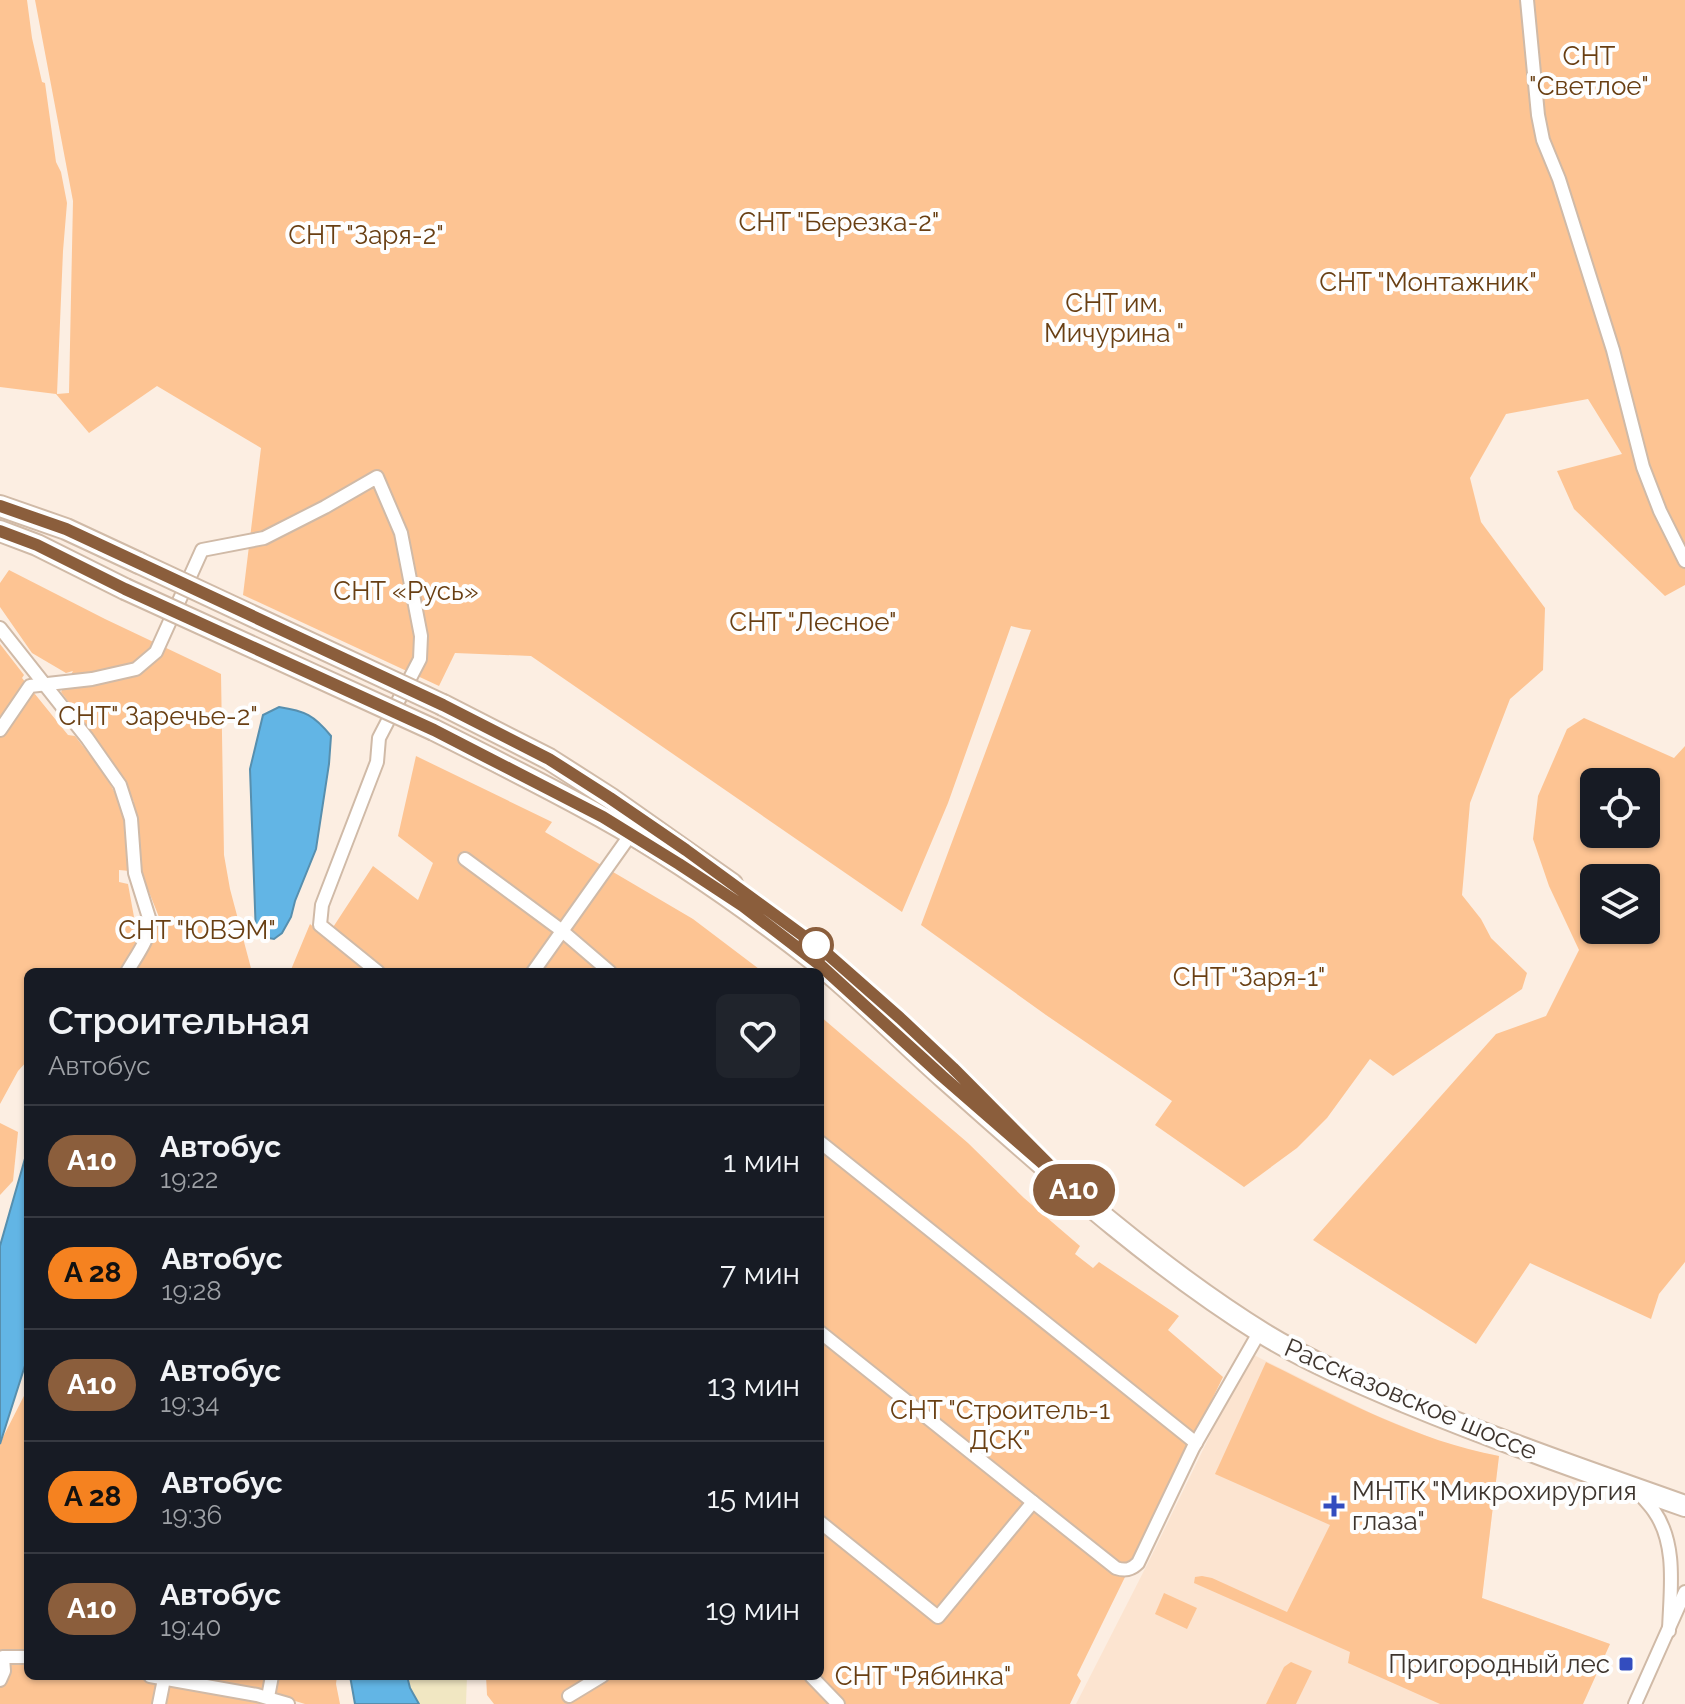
<!DOCTYPE html>
<html lang="ru">
<meta charset="utf-8">
<style>
:root{--surface:#171b24;--page:#20242c;--text:#f1f3f6;--muted:#9ea1a6;--line:#363941}
body{margin:0;font-family:Raleway,sans-serif;background:var(--page);color:var(--text);height:100vh;display:flex;flex-direction:column;font-size:30px;white-space:nowrap}
*{box-sizing:border-box;margin:0}
p{font-size:26px;color:var(--muted)}
.icon{flex:none;width:44px;height:44px;fill:none;stroke:currentColor;stroke-width:2;stroke-linecap:round;stroke-linejoin:round}
.map{position:relative;flex:1;overflow:hidden}
.panel{position:absolute;left:24px;top:968px;width:800px;height:712px;display:flex;flex-direction:column;background:var(--surface);border-radius:12px;box-shadow:0 2px 6px #0004}
.panel>*{flex:none}
.badge{padding:0 16px;border-radius:26px;font-size:28px;line-height:52px}
.buttons{position:absolute;left:1580px;top:768px;display:grid;gap:16px}
.buttons a{display:grid;place-items:center;width:80px;height:80px;border-radius:12px;background:var(--surface);box-shadow:0 2px 6px #0004;font-size:40px}
.map>.badge{position:absolute;translate:-50% -50%;box-shadow:0 0 0 4px #fff}
.round{display:grid;place-items:center;flex:none;width:84px;height:84px;border-radius:12px;background:var(--page)}
.headline{display:flex;align-items:center;justify-content:space-between;height:136px;padding:0 24px}
h1{font-size:38px;font-weight:600;line-height:60px}
ul{padding:0;list-style:none}
li{display:flex;align-items:center;gap:24px;height:112px;padding:0 24px;border-top:2px solid var(--line)}
li div{flex:1}
li b{display:block;font-size:30px}
li em{font-style:normal}
li .badge{min-width:88px;font-weight:700;text-align:center}
.map>svg:first-child{display:block}
.built{fill:#fce4d0}
.green{fill:#fdc493;fill-rule:evenodd}
.sand{fill:#f1e7c2}
.water{fill:#62b5e5;stroke:#578fae;stroke-width:2}
.lines{fill:none;stroke-linecap:round;stroke-linejoin:round}
.minor-casing{stroke:#d0baa7;stroke-width:16}
.primary-casing{stroke:#d0baa7;stroke-width:24}
.minor{stroke:#fff;stroke-width:12}
.primary{stroke:#fff;stroke-width:20}
.primary-bridge-casing{stroke:#d0baa7;stroke-width:24;stroke-linecap:butt}
.primary-bridge{stroke:#fff;stroke-width:20}
.line-casing{stroke:#fff;stroke-width:18}
.line{stroke:#8b5e3c;stroke-width:12}
.stop-dot{fill:#fff;stroke:#8b5e3c;stroke-width:4}
.poi-dot{fill:#334dbf;stroke:#fefefe;stroke-width:3}
.labels{text-anchor:middle;dominant-baseline:central;stroke-width:8;stroke-linejoin:round;paint-order:stroke}
.park-label{font-size:26px;fill:#693f13;stroke:#fefefe}
.street-label{font-size:26px;fill:#3e352e;stroke:#fefefe}
.poi-label{font-size:26px;fill:#3e352e;stroke:#fefefe;text-anchor:start}
</style>
<div class="map">
<svg width="1685" height="1704" viewBox="0 0 1685 1704">
<rect width="100%" height="100%" fill="#fceee2"/>
<path class="built" d="M1250 1353 1373 1414 1436 1440 1469 1450 1499 1456 1482 1598 1610 1644 1583 1704H1076L1151 1557Z"/>
<g class="green">
<path d="M0 0H27L32 38 42 82 45 83 56 162 61 172 67 203 63 251 57 394 69 393 73 201 35 0H1685V585L1665 596 1574 509 1557 471 1622 454 1588 399 1506 414 1470 478 1481 522 1545 608 1543 670 1510 699 1470 803 1462 895 1481 919 1491 938 1527 973 1522 989 1393 1076 1370 1059 1327 1118 1297 1148 1244 1187 1155 1125 1172 1101 1046 1015 921 925 1031 630 1023 629 1011 626 948 803 902 912 531 656 455 653 439 686 243 595 261 448 157 386 89 433 56 394 0 387Z"/>
<path d="M9 570 105 619 221 674 224 855 230 889 252 972H133L152 940 159 917 141 872 119 870V882L128 884 138 939 119 972H28V1060L18 1071 0 1104V644L24 675 22 678 68 735 75 736C92 758 110 779 120 804L134 802C115 762 88 728 61 692L73 671 66 673 32 653 0 607V583Z"/>
<path d="M1584 718 1674 758 1685 746V1262L1659 1294 1651 1319 1530 1263 1476 1344 1313 1240 1496 1034 1546 1016 1579 950 1549 886 1533 839 1538 796 1567 729ZM1594 782H1646V834H1594ZM1594 878H1646V930H1594Z"/>
<path d="M416 756 552 822 545 832 693 919 763 972H290L310 924 326 938 373 866 418 900 433 863 398 836Z"/>
<path d="M820 1016 968 1143 1024 1198 1080 1246 1075 1254 1093 1268 1099 1262 1179 1316 1168 1330 1223 1377 1077 1675 1081 1681 1070 1704H494L487 1695 486 1676H820Z"/>
<path d="M0 1123 18 1132 13 1181 0 1195Z"/>
<path d="M1266 1362C1341 1399 1415 1440 1499 1456L1482 1598 1610 1644 1583 1704H1440L1348 1663 1350 1652 1194 1583 1195 1577 1202 1576 1212 1578 1287 1612 1330 1525 1215 1474Z"/>
<path d="M28 1388V1653L0 1652V1443Z"/>
<path d="M1164 1593 1197 1608 1187 1629 1155 1614Z"/>
<path d="M0 1659 28 1660V1676H144L277 1704H0Z"/>
<path d="M1291 1662 1312 1671 1296 1704H1266L1284 1667Z"/>
<path d="M186 1676H337L336 1684 340 1704H305L259 1690Z"/>
</g>
<path class="sand" d="M407 1676H467L466 1704H419L410 1688Z"/>
<g class="water">
<path d="M279 707C305 711 314 715 331 736L329 764 316 849 295 901 291 917 282 933 274 939 256 936 250 769 263 715Z"/>
<path d="M28 1148V1356L0 1444V1246Z"/>
<path d="M350 1676H407L410 1688 419 1704H355Z"/>
</g>
<g class="lines">
<g class="minor-casing">
<g id="minor">
<path d="M1527 0 1538 115 1543 140 1559 179 1613 350 1643 467 1660 511 1685 561"/>
<path d="M0 628 87 738 120 785 131 819 135 873 150 921C150 939 136 956 127 972"/>
<path d="M0 730 30 686 92 679 136 669 156 652 202 550 264 538 325 507 377 477 401 533 421 636 420 659 379 738 377 762 322 905 320 925 378 972"/>
<path d="M465 859 561 930 610 972"/>
<path d="M533 972 631 834"/>
<path d="M820 1142 1196 1443"/>
<path d="M820 1332 1033 1502"/>
<path d="M1637 1491C1643 1498 1649 1504 1654 1511 1678 1545 1670 1592 1669 1631"/>
<path d="M820 1522 938 1617 1033 1502 1116 1568C1125 1571 1131 1570 1138 1563L1193 1448 1260 1331"/>
<path d="M150 1676 257 1695 288 1704"/>
<path d="M811 1676 838 1704"/>
<path d="M0 1680 4 1671 3 1657H28"/>
<path d="M569 1696 602 1676"/>
<path d="M268 1697 272 1676"/>
<path d="M159 1704 164 1679"/>
<path d="M1635 1704 1685 1592"/>
</g>
</g>
<g class="primary-casing">
<g id="primary">
<path d="M0 506 66 529 139 563"/>
<path d="M0 531 37 545 125 589"/>
<path d="M443 705 549 759 610 798 732 884"/>
<path d="M434 730C490 758 546 786 600 816 676 858 748 909 816 962 861 998 901 1040 944 1078 1046 1168 1148 1262 1264 1334 1308 1361 1358 1382 1405 1402 1497 1440 1591 1473 1685 1506"/>
</g>
</g>
<use href="#minor" class="minor"/>
<use href="#primary" class="primary"/>
<g class="primary-bridge-casing">
<g id="primary-bridge">
<path d="M139 563 443 705"/>
<path d="M125 589 434 730"/>
</g>
</g>
<use href="#primary-bridge" class="primary-bridge"/>
</g>
<g class="lines">
<g class="line-casing">
<path id="line" d="M0 506 66 529 443 705 549 759 610 798 686 850 824 951 900 1018 953 1068 1080 1196 942 1076 820 965 743 906 679 864 603 817 434 730 125 589 37 545 0 531"/>
</g>
<use href="#line" class="line"/>
</g>
<circle class="stop-dot" cx="816" cy="945" r="16"/>
<g class="poi-dot">
<path d="M1330 1494h8v8h8v8h-8v8h-8v-8h-8v-8h8z"/>
<rect x="1618" y="1656" width="16" height="16" rx="4"/>
</g>
<g class="labels">
<g class="park-label">
<text x="1589" y="56">СНТ<tspan x="1589" dy="30">"Светлое"</tspan></text>
<text x="839" y="222">СНТ "Березка-2"</text>
<text x="366" y="235">СНТ "Заря-2"</text>
<text x="1428" y="282">СНТ "Монтажник"</text>
<text x="1114" y="303">СНТ им.<tspan x="1114" dy="30">Мичурина "</tspan></text>
<text x="406" y="591">СНТ «Русь»</text>
<text x="813" y="622">СНТ "Лесное"</text>
<text x="158" y="716">СНТ" Заречье-2"</text>
<text x="197" y="930">СНТ "ЮВЭМ"</text>
<text x="1249" y="977">СНТ "Заря-1"</text>
<text x="1000" y="1410">СНТ "Строитель-1<tspan x="1000" dy="30">ДСК"</tspan></text>
<text x="923" y="1676">СНТ "Рябинка"</text>
</g>
<g class="street-label">
<text transform="translate(1411 1399) rotate(23)">Рассказовское шоссе</text>
</g>
<g class="poi-label">
<text x="1352" y="1491">МНТК "Микрохирургия<tspan x="1352" dy="30">глаза"</tspan></text>
<text x="1610" y="1664" text-anchor="end">Пригородный лес</text>
</g>
</g>
</svg>
<div class="buttons">
<a><svg class="icon" aria-label="locate" viewBox="0 0 24 24"><circle cx="12" cy="12" r="6"/><path d="M12 2v4M12 18v4M2 12h4M18 12h4"/></svg></a>
<a><svg class="icon" aria-label="layers" viewBox="0 0 24 24"><path d="M12 4l9 5-9 5-9-5zM3 14l9 5 9-5"/></svg></a>
</div>
<b class="badge" style="left:1074px;top:1190px;background:#8b5e3c;color:#fff">А10</b>
<section class="panel">
<div class="headline"><div><h1>Строительная</h1><p>Автобус</p></div><a class="round"><svg class="icon" aria-label="heart" viewBox="0 0 24 24"><path d="M12 20l-8-8c-3-5 5-10 8-4 3-6 11-1 8 4z"/></svg></a></div>
<ul>
<li><span class="badge" style="background:#8b5e3c;color:#fff">А10</span><div><b>Автобус</b><p>19:22</p></div><em>1 мин</em></li>
<li><span class="badge" style="background:#f58220;color:#111">А 28</span><div><b>Автобус</b><p>19:28</p></div><em>7 мин</em></li>
<li><span class="badge" style="background:#8b5e3c;color:#fff">А10</span><div><b>Автобус</b><p>19:34</p></div><em>13 мин</em></li>
<li><span class="badge" style="background:#f58220;color:#111">А 28</span><div><b>Автобус</b><p>19:36</p></div><em>15 мин</em></li>
<li><span class="badge" style="background:#8b5e3c;color:#fff">А10</span><div><b>Автобус</b><p>19:40</p></div><em>19 мин</em></li>
</ul>
</section>
</div>
